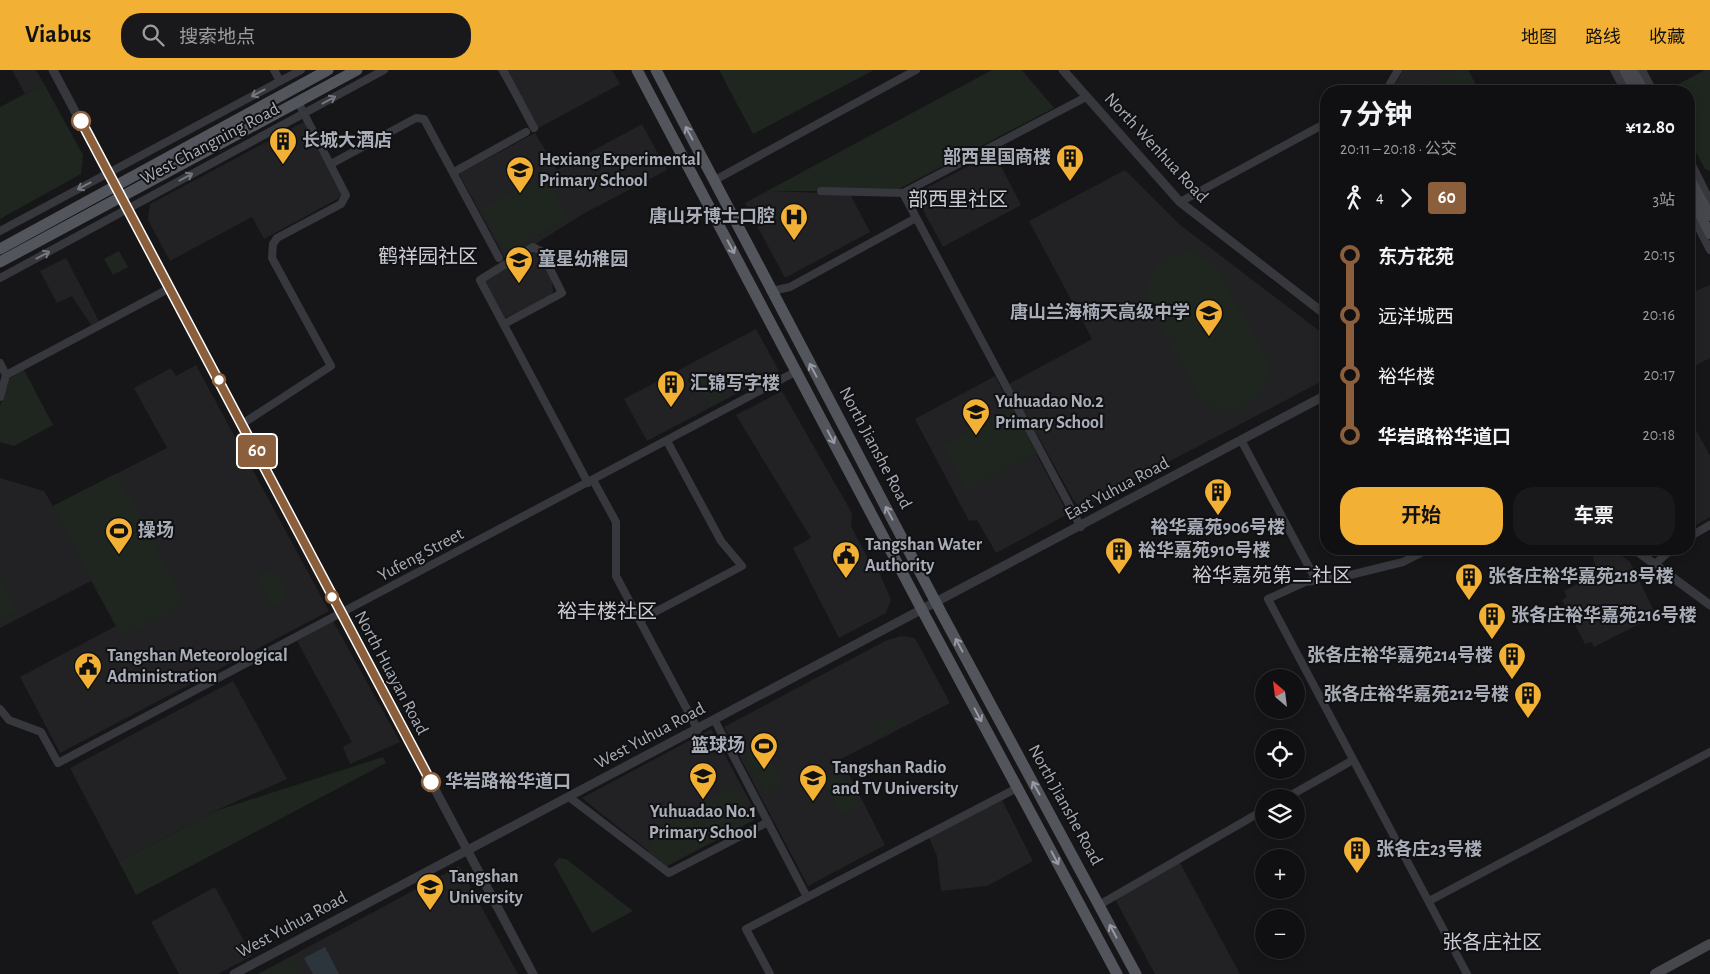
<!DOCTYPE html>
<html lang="zh">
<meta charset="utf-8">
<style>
:root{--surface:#101012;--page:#19191b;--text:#f1f3f6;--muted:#9c9d9f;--line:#303032;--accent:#f2b134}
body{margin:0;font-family:"Alegreya Sans","Noto Sans SC",sans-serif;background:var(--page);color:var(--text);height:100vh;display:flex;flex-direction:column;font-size:19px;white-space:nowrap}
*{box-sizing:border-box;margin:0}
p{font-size:16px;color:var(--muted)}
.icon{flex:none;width:28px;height:28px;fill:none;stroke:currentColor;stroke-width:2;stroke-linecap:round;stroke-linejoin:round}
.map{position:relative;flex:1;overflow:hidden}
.side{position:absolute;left:1320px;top:15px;width:375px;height:470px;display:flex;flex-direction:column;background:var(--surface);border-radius:20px;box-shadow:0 2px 8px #0003,0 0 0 1px var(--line)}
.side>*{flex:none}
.badge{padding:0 10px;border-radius:4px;font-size:18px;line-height:32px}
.needle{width:32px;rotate:332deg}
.tools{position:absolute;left:1255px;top:599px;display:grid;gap:10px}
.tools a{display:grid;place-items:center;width:50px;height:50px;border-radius:50%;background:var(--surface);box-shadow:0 2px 8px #0003,0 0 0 1px var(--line);font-size:25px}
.map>.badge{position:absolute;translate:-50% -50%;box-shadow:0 0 0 2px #fff}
.legs{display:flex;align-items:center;gap:8px;height:55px;padding:0 20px;font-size:16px}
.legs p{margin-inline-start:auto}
.overview{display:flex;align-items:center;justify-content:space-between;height:85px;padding:0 20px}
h1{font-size:28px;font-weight:700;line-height:38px}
.button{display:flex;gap:10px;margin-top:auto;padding:10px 20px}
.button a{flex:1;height:58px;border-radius:20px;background:var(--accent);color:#111;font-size:20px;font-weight:700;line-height:58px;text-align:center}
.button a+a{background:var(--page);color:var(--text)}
ul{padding:0 20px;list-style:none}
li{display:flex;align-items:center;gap:18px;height:60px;font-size:19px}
li i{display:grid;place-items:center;width:8px;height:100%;margin:0 6px;background:currentColor}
li i::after{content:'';width:12px;height:12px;margin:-6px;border:4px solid;border-radius:50%;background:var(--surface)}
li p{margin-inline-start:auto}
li:first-child i{background:linear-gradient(#0000 50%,currentColor 0)}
li:last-child i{background:linear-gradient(currentColor 50%,#0000 0)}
header{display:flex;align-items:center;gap:30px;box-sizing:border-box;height:70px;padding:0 25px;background:var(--accent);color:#111}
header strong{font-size:24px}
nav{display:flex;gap:28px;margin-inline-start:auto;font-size:18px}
.search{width:350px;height:45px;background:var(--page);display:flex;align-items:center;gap:12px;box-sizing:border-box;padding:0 18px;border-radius:20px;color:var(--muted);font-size:19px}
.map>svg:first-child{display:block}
.built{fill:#222225}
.green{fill:#1e261f}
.water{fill:#2c353c}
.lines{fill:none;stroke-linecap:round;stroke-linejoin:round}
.minor{stroke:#37383d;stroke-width:8}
.tertiary{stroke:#37383d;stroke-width:9}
.secondary{stroke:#45474d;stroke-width:10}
.primary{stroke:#53555c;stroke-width:11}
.oneway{stroke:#757881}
.oneway2{stroke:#979ba6}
.line-1-casing{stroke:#fff;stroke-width:11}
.line-1{stroke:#8b5e3c;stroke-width:8}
.stop-1-dot{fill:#fff;stroke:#8b5e3c;stroke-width:2.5}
.labels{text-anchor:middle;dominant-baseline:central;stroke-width:4;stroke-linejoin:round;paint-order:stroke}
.poi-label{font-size:18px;font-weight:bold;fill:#a8adb8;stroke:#111113;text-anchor:start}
.street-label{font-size:18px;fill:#a8adb8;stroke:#111113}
.stop-label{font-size:18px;font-weight:bold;fill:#a8adb8;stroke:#111113;text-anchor:start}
.quarter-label{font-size:20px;fill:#c9ccd4;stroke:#111113}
</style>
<header>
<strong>Viabus</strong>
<div class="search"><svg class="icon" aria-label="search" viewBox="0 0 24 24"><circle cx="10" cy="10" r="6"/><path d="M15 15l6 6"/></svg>搜索地点</div>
<nav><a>地图</a><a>路线</a><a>收藏</a></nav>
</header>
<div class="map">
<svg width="1710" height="904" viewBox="0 0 1710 904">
<rect width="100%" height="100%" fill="#161618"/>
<g class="built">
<path d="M12 0H36L44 14 25 24Z"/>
<path d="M497 0H612L620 14 533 61Z"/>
<path d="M1403 0H1468L1479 21H1392Z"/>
<path d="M304 52 343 126 264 169 252 147 170 191 148 150 150 134Z"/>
<path d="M642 54 667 100 583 144 507 192 459 104 535 63 557 100Z"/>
<path d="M994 83 1021 135 943 177 917 129 920 121Z"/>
<path d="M1125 100 1179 154 1326 266V309L1081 438 1074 431 1009 314 1092 269 1029 151Z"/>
<path d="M767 121 850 124 870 162 785 208 745 133Z"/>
<path d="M537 180 552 211 553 222 550 226 503 249 483 210Z"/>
<path d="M66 188 99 251 91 255 72 226 57 233 40 201Z"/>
<path d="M1710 215V288L1689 299V224Z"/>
<path d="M756 259 779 301 647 371 624 329Z"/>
<path d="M196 295 329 541 60 683 20 607 116 556 91 511 0 558V408L44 421 53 436 167 378 134 318 171 298 176 306Z"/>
<path d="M995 306 1068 444 996 483 977 450 969 451 915 349Z"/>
<path d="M782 321 852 443 851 456 872 496 876 495 891 530 886 543 839 568 793 478 811 468 736 345Z"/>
<path d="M1689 347 1710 386V447L1689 459Z"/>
<path d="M1596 479H1613L1630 492 1654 541 1647 544 1649 549 1594 577 1591 572 1585 574 1562 530 1567 527 1564 521 1598 503 1593 488Z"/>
<path d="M333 551 400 672 350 694 343 677 352 672 297 571Z"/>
<path d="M901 566 915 568 950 633 841 689 885 775 808 816 724 657 887 570Z"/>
<path d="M233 611 287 709 215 741 119 792 70 698Z"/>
<path d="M711 659 757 745 754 750 667 796 582 728Z"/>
<path d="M1002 730 1033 791 987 816 941 821 937 786 929 768Z"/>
<path d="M1179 791 1240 904H1155L1114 827Z"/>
<path d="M459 796 518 904H258Z"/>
<path d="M215 817 252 886 218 904H179L151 852Z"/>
</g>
<g class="green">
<path d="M719 0H874L753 64Z"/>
<path d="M992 0H1022L1054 38 895 121H767Z"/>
<path d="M1457 0H1468L1479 21H1425L1423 18Z"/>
<path d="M1705 0H1710V101L1705 99 1689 69V21H1665Z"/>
<path d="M44 14 83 85 81 104 0 149V37Z"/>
<path d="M545 107 567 148 506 184 482 139Z"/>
<path d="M119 181 128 197 113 205 104 189Z"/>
<path d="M1191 181 1210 191 1218 199 1268 291C1273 331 1231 356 1200 328L1148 232C1146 202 1160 184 1191 181Z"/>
<path d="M24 300 53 355 14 376 0 372V336L8 309Z"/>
<path d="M708 301 724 330 710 337 695 307Z"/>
<path d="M1013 338 1037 384 967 420 943 375Z"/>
<path d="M117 403 185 534 122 567 53 436Z"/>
<path d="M268 500 276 503 287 524 283 531 272 537 256 507Z"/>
<path d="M0 508 17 541 0 550Z"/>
<path d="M893 645 896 652 894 658 880 666 872 657Z"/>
<path d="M763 676 783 715 765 725 744 685Z"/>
<path d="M383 687 386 693 136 825 119 792 215 741Z"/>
<path d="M839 700 859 737 842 746 823 709Z"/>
<path d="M736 716 754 750 667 796 648 782 654 779 646 763Z"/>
<path d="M559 788 566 789 633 841 592 863 554 794Z"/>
<path d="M291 887 300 904H258Z"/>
</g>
<path class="water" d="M325 877 339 904H313L304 888Z"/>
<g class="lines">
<g class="minor">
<path d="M274 0 280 11"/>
<path d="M503 0 534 58"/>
<path d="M1614 0 1625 21"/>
<path d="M1642 0 1653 21"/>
<path d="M1386 21 1398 0"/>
<path d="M1689 89 1710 131"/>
<path d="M331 94 416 48 424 49 499 188"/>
<path d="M454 102 526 62"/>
<path d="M715 110 916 0"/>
<path d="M821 121 903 123"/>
<path d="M1180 132 1326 53"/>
<path d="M1689 139 1710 180"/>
<path d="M0 161 301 0"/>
<path d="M0 208 384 0"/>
<path d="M772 221 790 217 916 148"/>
<path d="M504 254 562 223 541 181 533 177 480 210 588 413"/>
<path d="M0 293 6 305 0 327"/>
<path d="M6 305 170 218"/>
<path d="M242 354 331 296 272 188 273 174 277 168 341 134 346 125 298 32"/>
<path d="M1241 370 1316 510"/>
<path d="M593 410 616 452V506L698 660"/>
<path d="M1081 457 903 123 1086 27"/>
<path d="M1689 467 1710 455"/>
<path d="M1429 479 1403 492 1338 508 1305 512 1268 529 1467 904"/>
<path d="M1655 494 1672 479"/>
<path d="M640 550 742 496 721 471 667 371"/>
<path d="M0 639 9 650 41 662 58 693 797 301"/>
<path d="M715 651 807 827"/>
<path d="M569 727 669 803 768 752"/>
<path d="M1286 728 1353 690"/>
<path d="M1429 831 1710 682"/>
<path d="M1099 835 1264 740"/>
<path d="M770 904 746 859 1017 718"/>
</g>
<g class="tertiary">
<path d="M53 0 533 904"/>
<path d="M1063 0 1180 132 1326 245"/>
<path d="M1634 479 1710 535"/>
<path d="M234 904 1326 325"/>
</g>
<g class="secondary">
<path d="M1624 0 1635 21"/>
<path d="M1632 0 1644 21"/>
<path d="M1689 107 1710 146"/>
<path d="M1689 123 1710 164"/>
<path d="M1655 904 1710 874"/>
</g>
<g class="primary">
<path d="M637 0 922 540 1117 904"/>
<path d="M656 0 943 546 1136 904"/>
<path d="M0 179 328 0"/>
<path d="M0 192 357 0"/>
</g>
</g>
<defs><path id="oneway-shaft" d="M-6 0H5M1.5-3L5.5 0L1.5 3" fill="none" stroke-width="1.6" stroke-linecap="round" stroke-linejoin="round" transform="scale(1.25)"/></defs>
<g class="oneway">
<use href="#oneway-shaft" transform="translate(258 23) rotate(152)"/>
<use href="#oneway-shaft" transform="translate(329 30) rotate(-28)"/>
<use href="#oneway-shaft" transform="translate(186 107) rotate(-28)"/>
<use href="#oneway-shaft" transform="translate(84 116) rotate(152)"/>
<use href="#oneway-shaft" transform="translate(43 185) rotate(-28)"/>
</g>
<g class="oneway2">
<use href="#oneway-shaft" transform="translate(689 63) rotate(-118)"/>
<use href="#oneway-shaft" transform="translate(731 177) rotate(62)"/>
<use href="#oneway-shaft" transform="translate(813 300) rotate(-118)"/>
<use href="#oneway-shaft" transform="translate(831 367) rotate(62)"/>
<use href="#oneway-shaft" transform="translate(889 443) rotate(-118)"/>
<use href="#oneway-shaft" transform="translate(959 575) rotate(-118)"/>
<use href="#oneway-shaft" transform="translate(978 645) rotate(62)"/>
<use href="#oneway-shaft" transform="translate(1036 718) rotate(-119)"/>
<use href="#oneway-shaft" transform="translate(1055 788) rotate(62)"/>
<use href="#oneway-shaft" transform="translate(1113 861) rotate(-118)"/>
</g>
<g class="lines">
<g class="line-1-casing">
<path id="line-1" d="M81 51 431 712"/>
</g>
<use href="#line-1" class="line-1"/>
</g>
<defs>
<g id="building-pin" transform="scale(1.4375)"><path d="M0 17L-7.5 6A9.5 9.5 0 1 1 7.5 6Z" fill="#f2b134" stroke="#111113"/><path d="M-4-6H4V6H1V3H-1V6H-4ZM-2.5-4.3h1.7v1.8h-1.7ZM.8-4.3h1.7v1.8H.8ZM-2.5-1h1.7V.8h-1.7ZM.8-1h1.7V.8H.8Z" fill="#111"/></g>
<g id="school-pin" transform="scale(1.4375)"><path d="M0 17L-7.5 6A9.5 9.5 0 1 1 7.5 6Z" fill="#f2b134" stroke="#111113"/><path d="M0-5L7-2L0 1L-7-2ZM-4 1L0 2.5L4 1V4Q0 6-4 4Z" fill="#111"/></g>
<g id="hospital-pin" transform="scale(1.4375)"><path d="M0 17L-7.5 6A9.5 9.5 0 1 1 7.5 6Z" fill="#f2b134" stroke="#111113"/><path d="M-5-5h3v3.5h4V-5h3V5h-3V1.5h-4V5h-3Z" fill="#111"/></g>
<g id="stadium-pin" transform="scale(1.4375)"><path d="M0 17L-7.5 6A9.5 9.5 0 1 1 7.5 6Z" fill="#f2b134" stroke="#111113"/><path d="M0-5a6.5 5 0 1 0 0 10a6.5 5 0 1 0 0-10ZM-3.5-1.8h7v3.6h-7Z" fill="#111"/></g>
<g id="civic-pin" transform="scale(1.4375)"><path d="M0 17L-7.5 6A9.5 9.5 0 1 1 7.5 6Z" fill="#f2b134" stroke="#111113"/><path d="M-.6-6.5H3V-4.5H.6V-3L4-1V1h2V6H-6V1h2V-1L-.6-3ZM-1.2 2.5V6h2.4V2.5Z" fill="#111"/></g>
<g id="university-pin" transform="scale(1.4375)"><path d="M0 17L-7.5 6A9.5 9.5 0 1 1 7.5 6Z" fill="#f2b134" stroke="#111113"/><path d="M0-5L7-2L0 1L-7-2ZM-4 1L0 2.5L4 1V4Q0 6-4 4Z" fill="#111"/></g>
</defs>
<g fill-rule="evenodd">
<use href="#building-pin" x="283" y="71"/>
<use href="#building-pin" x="1070" y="88"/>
<use href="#school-pin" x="520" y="100"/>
<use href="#hospital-pin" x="794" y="147"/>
<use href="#school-pin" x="519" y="190"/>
<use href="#school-pin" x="1209" y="243"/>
<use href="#building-pin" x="671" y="314"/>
<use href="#school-pin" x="976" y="342"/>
<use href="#building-pin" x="1218" y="422"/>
<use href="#stadium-pin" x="119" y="461"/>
<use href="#building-pin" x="1119" y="481"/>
<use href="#civic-pin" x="846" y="485"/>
<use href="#building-pin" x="1469" y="507"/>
<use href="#building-pin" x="1492" y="546"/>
<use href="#building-pin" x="1512" y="586"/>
<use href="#civic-pin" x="88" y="596"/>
<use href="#building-pin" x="1528" y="625"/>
<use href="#stadium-pin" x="764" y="676"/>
<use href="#school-pin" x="703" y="706"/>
<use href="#university-pin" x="813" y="708"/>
<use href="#building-pin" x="1357" y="780"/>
<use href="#university-pin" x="430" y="817"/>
</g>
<g class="stop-1-dot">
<circle cx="81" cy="51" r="9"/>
<circle cx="219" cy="310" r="6"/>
<circle cx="332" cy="527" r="6"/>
<circle cx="431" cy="712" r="9"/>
</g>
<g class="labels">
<g class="poi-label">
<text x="302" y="71">长城大酒店</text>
<text x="1051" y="88" text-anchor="end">部西里国商楼</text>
<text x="539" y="90">Hexiang Experimental<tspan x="539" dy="21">Primary School</tspan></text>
<text x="775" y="147" text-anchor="end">唐山牙博士口腔</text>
<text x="538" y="190">童星幼稚园</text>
<text x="1190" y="243" text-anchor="end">唐山兰海楠天高级中学</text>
<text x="690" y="314">汇锦写字楼</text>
<text x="995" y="332">Yuhuadao No.2<tspan x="995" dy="21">Primary School</tspan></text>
<text x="1218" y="458" text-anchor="middle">裕华嘉苑906号楼</text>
<text x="138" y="461">操场</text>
<text x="865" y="475">Tangshan Water<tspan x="865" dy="21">Authority</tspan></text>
<text x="1138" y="481">裕华嘉苑910号楼</text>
<text x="1488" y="507">张各庄裕华嘉苑218号楼</text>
<text x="1511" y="546">张各庄裕华嘉苑216号楼</text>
<text x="107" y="586">Tangshan Meteorological<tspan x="107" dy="21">Administration</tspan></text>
<text x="1493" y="586" text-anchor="end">张各庄裕华嘉苑214号楼</text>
<text x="1509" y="625" text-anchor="end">张各庄裕华嘉苑212号楼</text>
<text x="745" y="676" text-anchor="end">篮球场</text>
<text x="832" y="698">Tangshan Radio<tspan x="832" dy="21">and TV University</tspan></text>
<text x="703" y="742" text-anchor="middle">Yuhuadao No.1<tspan x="703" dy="21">Primary School</tspan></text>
<text x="1376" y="780">张各庄23号楼</text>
<text x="449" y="807">Tangshan<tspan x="449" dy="21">University</tspan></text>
</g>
<g class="street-label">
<text transform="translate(210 74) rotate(-28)">West Changning Road</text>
<text transform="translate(1156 78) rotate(47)">North Wenhua Road</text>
<text transform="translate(875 378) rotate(62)">North Jianshe Road</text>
<text transform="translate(1117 419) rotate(-28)">East Yuhua Road</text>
<text transform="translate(421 485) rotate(-28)">Yufeng Street</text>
<text transform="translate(391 603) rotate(62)">North Huayan Road</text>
<text transform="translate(650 666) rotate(-28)">West Yuhua Road</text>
<text transform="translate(1065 735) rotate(61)">North Jianshe Road</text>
<text transform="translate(292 855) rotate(-28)">West Yuhua Road</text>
</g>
<g class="stop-label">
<text x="445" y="712">华岩路裕华道口</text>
</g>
<g class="quarter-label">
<text x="958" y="130">部西里社区</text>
<text x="428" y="187">鹤祥园社区</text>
<text x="1272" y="506">裕华嘉苑第二社区</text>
<text x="607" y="542">裕丰楼社区</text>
<text x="1492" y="873">张各庄社区</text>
</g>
</g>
</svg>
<div class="tools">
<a><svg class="needle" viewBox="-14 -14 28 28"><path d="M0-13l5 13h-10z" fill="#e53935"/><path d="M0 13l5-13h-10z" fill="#9c9d9f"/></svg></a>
<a><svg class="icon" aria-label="locate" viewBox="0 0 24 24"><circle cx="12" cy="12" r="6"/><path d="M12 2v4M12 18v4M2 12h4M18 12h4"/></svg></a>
<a><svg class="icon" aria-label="layers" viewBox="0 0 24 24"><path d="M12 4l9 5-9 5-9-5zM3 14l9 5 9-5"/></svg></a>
<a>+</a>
<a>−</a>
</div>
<b class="badge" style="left:257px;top:381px;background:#8b5e3c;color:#fff">60</b>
<section class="side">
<div class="overview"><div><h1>7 分钟</h1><p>20:11 – 20:18 · 公交</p></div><b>¥12.80</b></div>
<div class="legs"><svg class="icon" aria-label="walk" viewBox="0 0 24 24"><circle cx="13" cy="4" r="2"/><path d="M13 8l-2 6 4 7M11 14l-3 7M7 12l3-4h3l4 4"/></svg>4<svg class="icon" aria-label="forward" viewBox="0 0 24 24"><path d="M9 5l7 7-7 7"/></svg><b class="badge" style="background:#8b5e3c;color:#fff">60</b><p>3站</p></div>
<ul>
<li><i style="color:#8b5e3c"></i><b>东方花苑</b><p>20:15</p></li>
<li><i style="color:#8b5e3c"></i><span>远洋城西</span><p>20:16</p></li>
<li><i style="color:#8b5e3c"></i><span>裕华楼</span><p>20:17</p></li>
<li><i style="color:#8b5e3c"></i><b>华岩路裕华道口</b><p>20:18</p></li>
</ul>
<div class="button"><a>开始</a><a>车票</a></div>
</section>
</div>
